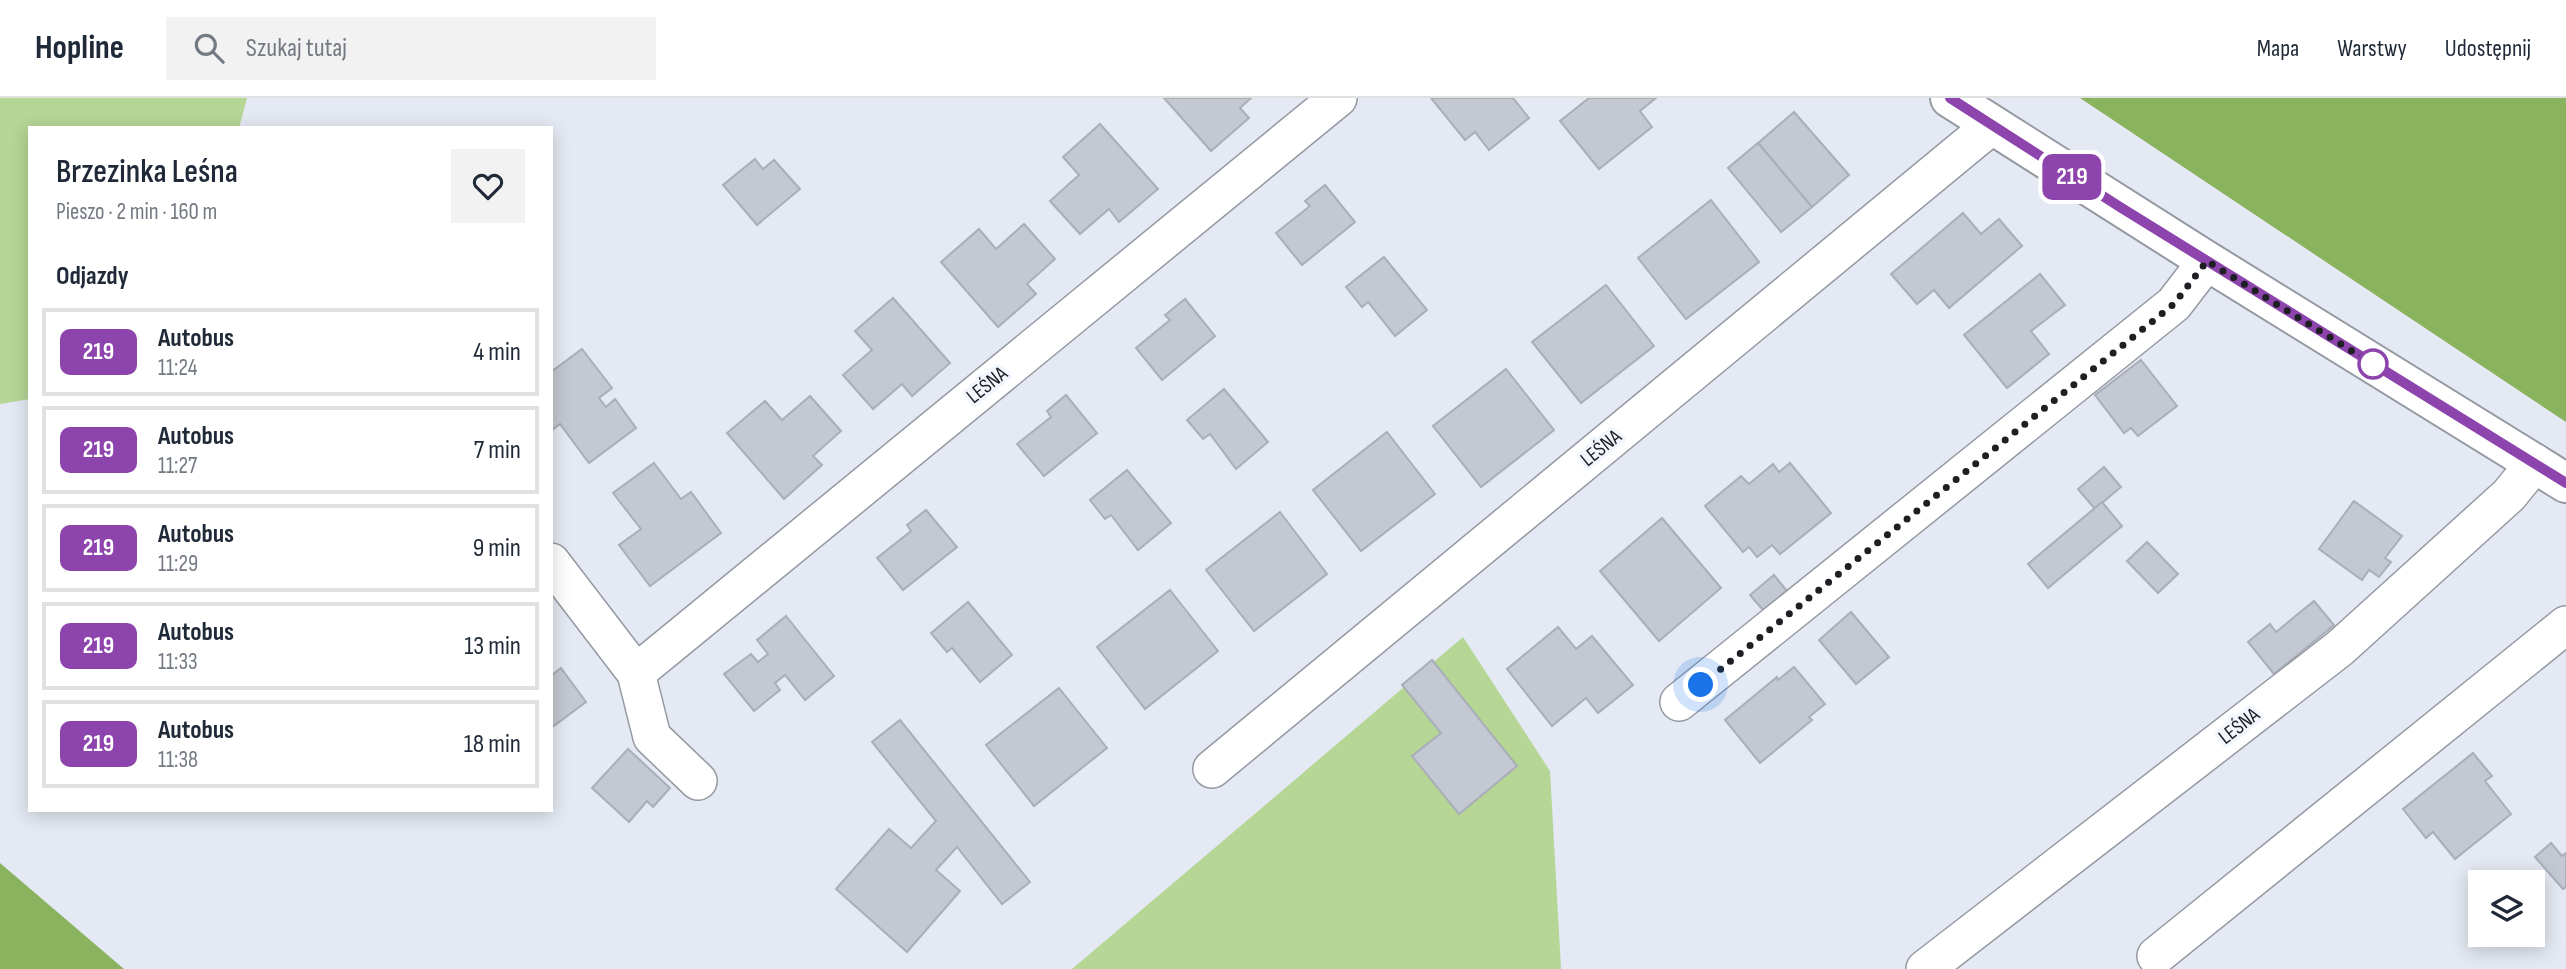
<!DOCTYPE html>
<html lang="pl">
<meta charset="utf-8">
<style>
:root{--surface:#fff;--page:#f2f2f3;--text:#1f2937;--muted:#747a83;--line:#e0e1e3}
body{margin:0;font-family:"Sofia Sans Condensed",sans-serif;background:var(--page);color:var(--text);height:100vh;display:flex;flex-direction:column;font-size:26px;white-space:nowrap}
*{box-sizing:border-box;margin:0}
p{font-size:23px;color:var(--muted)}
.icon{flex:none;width:38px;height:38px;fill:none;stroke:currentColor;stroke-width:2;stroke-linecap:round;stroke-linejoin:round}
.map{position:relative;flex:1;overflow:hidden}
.sheet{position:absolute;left:28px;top:28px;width:525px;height:686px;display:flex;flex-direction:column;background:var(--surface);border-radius:0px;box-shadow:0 4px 18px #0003}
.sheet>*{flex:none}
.badge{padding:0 14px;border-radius:10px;font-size:24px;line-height:46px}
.buttons{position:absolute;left:2468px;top:772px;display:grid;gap:14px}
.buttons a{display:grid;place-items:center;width:77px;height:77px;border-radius:0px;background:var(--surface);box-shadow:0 4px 18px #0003;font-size:35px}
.you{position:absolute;width:35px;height:35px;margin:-18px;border:5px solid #fff;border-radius:50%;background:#1a73e8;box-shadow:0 0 0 10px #1a73e833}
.map>.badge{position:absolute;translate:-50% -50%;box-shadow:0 0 0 4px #fff}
h2{padding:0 28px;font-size:26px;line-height:63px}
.round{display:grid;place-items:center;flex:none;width:74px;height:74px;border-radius:0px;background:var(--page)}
.overview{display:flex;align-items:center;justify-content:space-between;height:119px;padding:0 28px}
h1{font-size:33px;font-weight:600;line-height:52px}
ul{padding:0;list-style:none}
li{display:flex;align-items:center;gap:21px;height:88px;margin:0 14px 10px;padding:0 14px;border:4px solid var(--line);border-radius:0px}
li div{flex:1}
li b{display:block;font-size:26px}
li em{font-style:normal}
li .badge{min-width:77px;font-weight:700;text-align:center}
header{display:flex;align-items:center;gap:42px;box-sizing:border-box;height:98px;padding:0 35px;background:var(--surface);border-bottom:2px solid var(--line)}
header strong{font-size:33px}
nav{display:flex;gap:38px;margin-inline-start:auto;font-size:24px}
.search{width:490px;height:63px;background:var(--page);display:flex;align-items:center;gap:18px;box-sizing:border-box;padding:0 24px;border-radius:0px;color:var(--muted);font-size:26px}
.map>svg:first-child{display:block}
.green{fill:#b5d695}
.forest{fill:#8ab35f}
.building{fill:#c3c8d2;stroke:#a9aeb7;stroke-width:2}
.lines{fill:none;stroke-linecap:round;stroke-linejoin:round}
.minor-casing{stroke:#9499a2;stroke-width:40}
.tertiary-casing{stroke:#9499a2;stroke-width:42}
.minor{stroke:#fff;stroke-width:37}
.tertiary{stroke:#fff;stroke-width:38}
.line-casing{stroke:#fff;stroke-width:16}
.line{stroke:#8e44ad;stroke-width:10}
.walk{stroke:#1d1f22;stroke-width:7;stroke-dasharray:0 12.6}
.stop-dot{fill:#fff;stroke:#8e44ad;stroke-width:3.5}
.labels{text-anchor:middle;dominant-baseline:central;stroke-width:7;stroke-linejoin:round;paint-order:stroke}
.street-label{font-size:21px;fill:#1d1f22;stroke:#f2f6fe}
</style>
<header>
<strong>Hopline</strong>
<div class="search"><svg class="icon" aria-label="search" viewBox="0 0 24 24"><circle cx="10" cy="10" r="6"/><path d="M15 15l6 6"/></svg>Szukaj tutaj</div>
<nav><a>Mapa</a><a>Warstwy</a><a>Udostępnij</a></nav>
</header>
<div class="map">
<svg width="2566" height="871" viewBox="0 0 2566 871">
<rect width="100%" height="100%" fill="#e4e9f3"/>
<g class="green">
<path d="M0 0H247L239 30H30V301L0 306Z"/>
<path d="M1463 539 1550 673 1561 871H1072Z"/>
</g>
<g class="forest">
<path d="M2080 0H2566V324Z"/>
<path d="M0 765 124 871H0Z"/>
</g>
<g class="building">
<path d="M1164 0H1251L1240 10 1249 20 1211 53Z"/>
<path d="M1431 0H1513L1529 20 1489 52 1475 34 1465 42Z"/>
<path d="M1589 0H1656L1640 13 1652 29 1599 71 1560 23Z"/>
<path d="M1794 14 1849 77 1812 109 1758 45Z"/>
<path d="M1100 26 1158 91 1119 124 1109 111 1080 136 1050 103 1079 77 1063 59Z"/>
<path d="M1758 45 1812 109 1781 134 1728 70Z"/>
<path d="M755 61 763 71 774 62 800 91 757 127 723 87Z"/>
<path d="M1325 87 1355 124 1302 167 1276 135 1310 108 1305 103Z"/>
<path d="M1711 102 1759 164 1686 221 1638 160Z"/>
<path d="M1963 115 1981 136 1999 121 2022 148 1949 210 1934 192 1917 206 1891 176Z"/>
<path d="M1024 126 1055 161 1027 186 1036 196 998 229 941 164 979 131 996 151Z"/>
<path d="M1384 159 1427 212 1395 238 1368 204 1362 209 1346 189Z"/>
<path d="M2040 176 2065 207 2031 233 2049 256 2007 290 1964 237Z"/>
<path d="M1606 187 1654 248 1581 305 1532 244Z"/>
<path d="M893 200 950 265 912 298 902 286 873 311 843 277 872 252 855 233Z"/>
<path d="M1185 201 1215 238 1162 282 1136 250 1170 222 1165 217Z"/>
<path d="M582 251 612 290 599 300 606 309 615 301 636 330 589 365 560 326 551 333V274Z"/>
<path d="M2141 262 2177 308 2138 338 2131 330 2124 335 2095 297Z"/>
<path d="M1506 271 1554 332 1481 389 1433 328Z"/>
<path d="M1224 291 1268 344 1236 371 1210 336 1203 341 1187 322Z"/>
<path d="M1066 297 1097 335 1044 378 1017 346 1051 319 1047 313Z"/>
<path d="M810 298 841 333 813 358 822 367 784 401 727 335 765 303 782 322Z"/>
<path d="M1387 334 1435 396 1361 453 1313 392Z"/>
<path d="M654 365 681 401 691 394 721 435 650 488 619 447 641 431 613 395Z"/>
<path d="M1790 365 1831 415 1780 456 1772 447 1757 459 1749 449 1743 454 1705 408 1741 378 1749 386 1773 366 1779 374Z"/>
<path d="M2104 369 2121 389 2095 411 2078 391Z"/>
<path d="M1127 372 1171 425 1138 452 1111 417 1105 421 1090 402Z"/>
<path d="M2354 403 2402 438 2385 460 2391 464 2379 479 2369 472 2362 482 2319 451Z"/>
<path d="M2102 404 2122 428 2048 490 2028 466Z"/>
<path d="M926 412 957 449 903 492 877 460 911 433 907 427Z"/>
<path d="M1280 414 1327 476 1254 533 1206 472Z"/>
<path d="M1662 420 1721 490 1659 543 1600 473Z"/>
<path d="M2147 444 2178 476 2158 495 2127 463Z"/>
<path d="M1774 477 1787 493 1763 512 1750 497Z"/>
<path d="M1170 492 1218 553 1145 611 1097 549Z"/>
<path d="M2314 503 2334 527 2274 576 2248 544 2270 526 2276 534Z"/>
<path d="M968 504 1012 557 980 584 952 550 947 554 931 535Z"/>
<path d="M1851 514 1889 559 1856 586 1819 542Z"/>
<path d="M786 518 834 578 805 602 785 577 775 585 780 592 754 613 724 576 751 556 758 564 768 556 757 542Z"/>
<path d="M1558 529 1576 551 1592 538 1633 587 1598 615 1586 600 1552 628 1507 571Z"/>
<path d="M1432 562 1517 668 1459 716 1412 658 1441 635 1402 587Z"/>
<path d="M1794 569 1825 606 1809 619 1812 622 1760 665 1725 622 1777 579 1778 582Z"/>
<path d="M561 570 586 604 551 630V578Z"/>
<path d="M1059 590 1107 650 1034 708 986 647Z"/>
<path d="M900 622 1030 784 1002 806 957 749 936 772 960 793 907 854 836 791 889 731 911 750 936 723 872 644Z"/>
<path d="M628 651 670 690 653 709 647 703 629 724 592 690Z"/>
<path d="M2473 655 2492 678 2485 683 2511 716 2455 761 2433 734 2426 740 2403 711Z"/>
<path d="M2551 745 2562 758 2566 755V789L2563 791 2535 759Z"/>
</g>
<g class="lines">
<g class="minor-casing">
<g id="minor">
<path d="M551 464 636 575 652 639 698 683"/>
<path d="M636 575 1338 0"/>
<path d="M1679 604 2174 206 2207 163"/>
<path d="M1212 671 1991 28"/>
<path d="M2156 858 2566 527"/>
<path d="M1925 871 2340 550 2509 397 2535 365"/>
</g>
</g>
<g class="tertiary-casing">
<path id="tertiary" d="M1950 0 2207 163 2566 385"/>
</g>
<use href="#minor" class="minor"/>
<use href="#tertiary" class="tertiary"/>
</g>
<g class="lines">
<g class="line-casing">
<path id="line" d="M1950 0 2120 109 2566 385"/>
</g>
<use href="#line" class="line"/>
<path class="walk" d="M1701 587 2174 206 2207 163 2373 266"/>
</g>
<circle class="stop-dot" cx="2373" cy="266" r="14"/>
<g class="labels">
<g class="street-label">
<text transform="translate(987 287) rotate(-39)">LEŚNA</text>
<text transform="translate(1601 350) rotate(-39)">LEŚNA</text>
<text transform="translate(2239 628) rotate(-38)">LEŚNA</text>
</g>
</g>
</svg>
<div class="buttons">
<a><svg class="icon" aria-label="layers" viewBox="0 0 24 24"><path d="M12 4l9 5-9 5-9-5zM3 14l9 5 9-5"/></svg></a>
</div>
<div class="you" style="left:1701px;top:587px"></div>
<b class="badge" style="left:2072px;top:79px;background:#8e44ad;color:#fff">219</b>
<section class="sheet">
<div class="overview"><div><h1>Brzezinka Leśna</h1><p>Pieszo · 2 min · 160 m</p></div><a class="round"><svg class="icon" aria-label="heart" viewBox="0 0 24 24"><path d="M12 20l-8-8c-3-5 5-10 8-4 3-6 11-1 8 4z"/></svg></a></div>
<h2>Odjazdy</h2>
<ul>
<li><span class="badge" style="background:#8e44ad;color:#fff">219</span><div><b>Autobus</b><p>11:24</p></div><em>4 min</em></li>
<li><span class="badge" style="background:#8e44ad;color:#fff">219</span><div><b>Autobus</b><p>11:27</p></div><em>7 min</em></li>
<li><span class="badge" style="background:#8e44ad;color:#fff">219</span><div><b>Autobus</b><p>11:29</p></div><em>9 min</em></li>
<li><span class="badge" style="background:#8e44ad;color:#fff">219</span><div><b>Autobus</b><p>11:33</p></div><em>13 min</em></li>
<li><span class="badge" style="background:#8e44ad;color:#fff">219</span><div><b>Autobus</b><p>11:38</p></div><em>18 min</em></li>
</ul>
</section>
</div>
